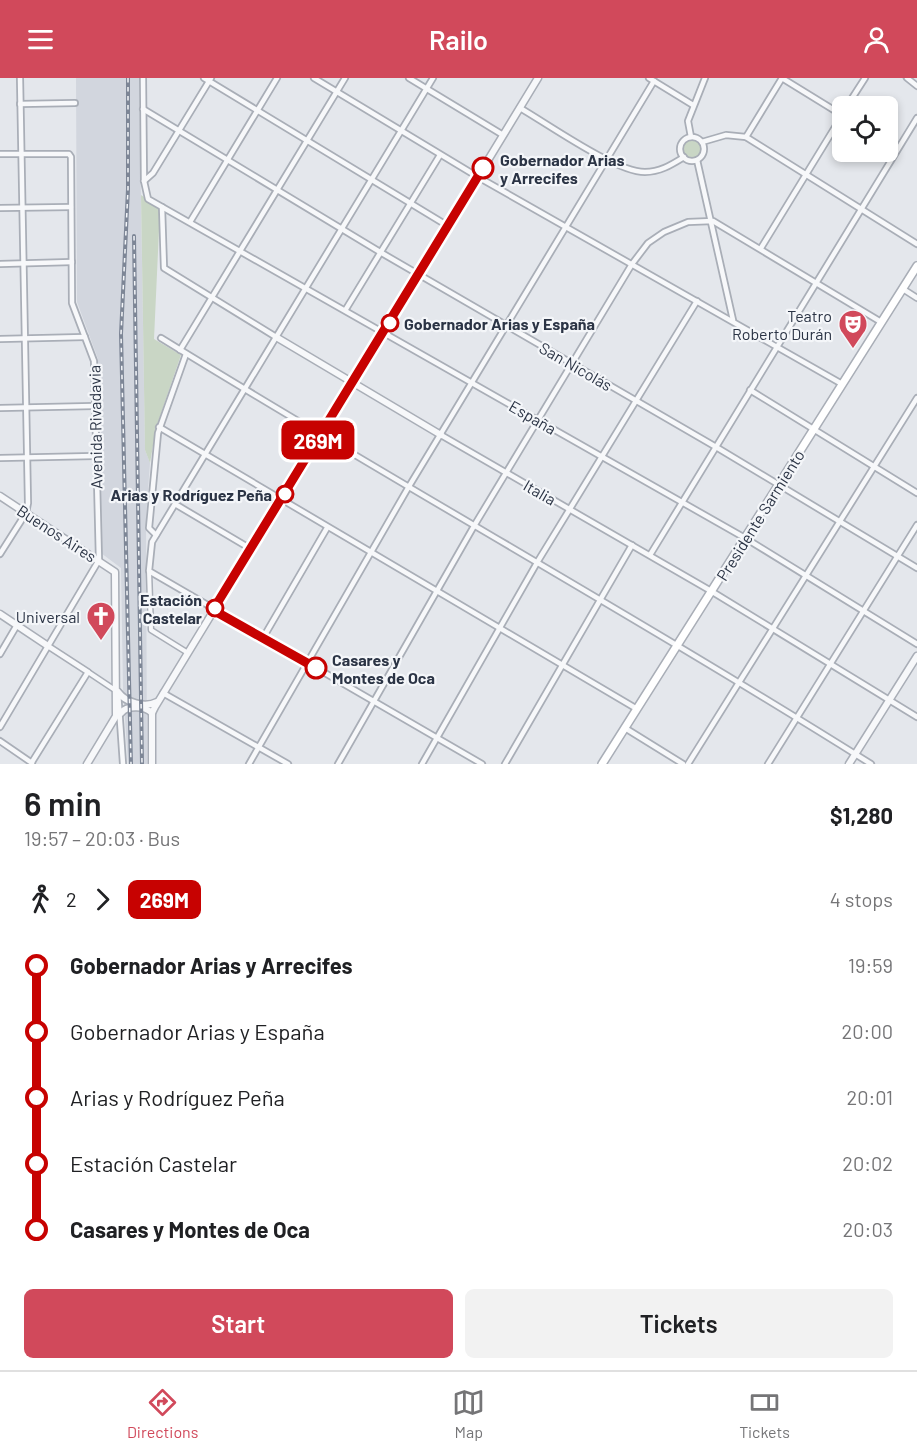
<!DOCTYPE html>
<meta charset="utf-8">
<style>
:root{--surface:#fff;--page:#f2f2f2;--text:#202124;--muted:#757577;--line:#e0e0e0;--accent:#d1495b}
body{margin:0;font-family:Barlow,sans-serif;background:var(--page);color:var(--text);height:100vh;display:flex;flex-direction:column;font-size:22px;white-space:nowrap}
*{box-sizing:border-box;margin:0}
p{font-size:20px;color:var(--muted)}
.icon{flex:none;width:33px;height:33px;fill:none;stroke:currentColor;stroke-width:2;stroke-linecap:round;stroke-linejoin:round}
.map{position:relative;height:686px;overflow:hidden}
.details{display:flex;flex-direction:column;background:var(--surface);flex:1}
.details>*{flex:none}
.badge{padding:0 12px;border-radius:9px;font-size:21px;line-height:39px}
.buttons{position:absolute;left:832px;top:18px;display:grid;gap:12px}
.buttons a{display:grid;place-items:center;width:66px;height:66px;border-radius:9px;background:var(--surface);box-shadow:0 3px 9px #0003;font-size:30px}
.map>.badge{position:absolute;translate:-50% -50%;box-shadow:0 0 0 3px #fff}
.legs{display:flex;align-items:center;gap:9px;height:66px;padding:0 24px;font-size:20px}
.legs p{margin-inline-start:auto}
.head{display:flex;align-items:center;justify-content:space-between;height:102px;padding:0 24px}
h1{font-size:33px;font-weight:600;line-height:45px}
.button{display:flex;gap:12px;margin-top:auto;padding:12px 24px}
.button a{flex:1;height:69px;border-radius:9px;background:var(--accent);color:#fff;font-size:24px;font-weight:600;line-height:69px;text-align:center}
.button a+a{background:var(--page);color:var(--text)}
ul{padding:0 24px;list-style:none}
li{display:flex;align-items:center;gap:21px;height:66px;font-size:22px}
li i{display:grid;place-items:center;width:9px;height:100%;margin:0 8px;background:currentColor}
li i::after{content:'';width:15px;height:15px;margin:-8px;border:4px solid;border-radius:50%;background:var(--surface)}
li p{margin-inline-start:auto}
li:first-child i{background:linear-gradient(#0000 50%,currentColor 0)}
li:last-child i{background:linear-gradient(currentColor 50%,#0000 0)}
header{display:flex;justify-content:space-between;align-items:center;height:78px;padding:0 24px;background:var(--accent);color:#fff;font-size:27px;font-weight:600}
.tab-bar{display:flex;justify-content:space-around;align-items:center;height:84px;border-top:2px solid var(--line);background:var(--surface);font-size:16px;color:var(--muted)}
.tab-bar a{display:grid;justify-items:center;gap:3px}
.tab-bar .active{color:var(--accent)}
.map>svg:first-child{display:block}
.built{fill:#d2d6de}
.green{fill:#c9d6c5}
.lines{fill:none;stroke-linecap:round;stroke-linejoin:round}
.pedestrian-casing{stroke:#a9aeb7;stroke-width:7}
.minor-casing{stroke:#a9aeb7;stroke-width:8}
.tertiary-casing{stroke:#a9aeb7;stroke-width:9}
.secondary-casing{stroke:#a9aeb7;stroke-width:10}
.pedestrian{stroke:#f7f8fa;stroke-width:4}
.minor{stroke:#f7f8fa;stroke-width:4.5}
.tertiary{stroke:#f7f8fa;stroke-width:6}
.secondary{stroke:#fff;stroke-width:7}
.rail-casing{stroke:#7d8696;stroke-width:4}
.rail{stroke:#f4f6f9;stroke-width:1.5;stroke-dasharray:4.5;stroke-linecap:butt}
.line-1-casing{stroke:#fff;stroke-width:14}
.line-1{stroke:#c70201;stroke-width:9}
.stop-1-dot{fill:#fff;stroke:#c70201;stroke-width:3}
.labels{text-anchor:middle;dominant-baseline:central;stroke-width:4.5;stroke-linejoin:round;paint-order:stroke}
.stop-label{font-size:16px;font-weight:bold;fill:#2b3445;stroke:#f4f6f9;text-anchor:start}
.poi-label{font-size:16px;fill:#2b3445;stroke:#f4f6f9;text-anchor:end}
.street-label{font-size:16px;fill:#2b3445;stroke:#f4f6f9}
</style>
<header><svg class="icon" aria-label="menu" viewBox="0 0 24 24"><path d="M4 6h16M4 12h16M4 18h16"/></svg>Railo<svg class="icon" aria-label="person" viewBox="0 0 24 24"><circle cx="12" cy="8" r="4"/><path d="M4 21q1-7 8-7t8 7"/></svg></header>
<div class="map">
<svg width="917" height="686" viewBox="0 0 917 686">
<rect width="100%" height="100%" fill="#e4e7ec"/>
<path class="built" d="M76 0H139L145 372 150 385 146 439 147 686H128L123 611 121 490 101 475V322L98 321V281L77 224Z"/>
<g class="green">
<circle cx="692" cy="71" r="11"/>
<path d="M141 117 160 130 154 261 181 277 156 350 150 385 145 372Z"/>
</g>
<g class="lines">
<g class="pedestrian-casing">
<g id="pedestrian">
<path d="M149 493 151 552 188 575"/>
<path d="M88 594 115 612"/>
</g>
</g>
<g class="minor-casing">
<g id="minor">
<path d="M143 0 144 103 148 121 745 460 917 566"/>
<path d="M204 0 448 148"/>
<path d="M314 0 478 99 842 306"/>
<path d="M409 0 503 57"/>
<path d="M433 0 152 464 149 493 482 686"/>
<path d="M649 0 693 27"/>
<path d="M782 0 842 37"/>
<path d="M907 0 917 8"/>
<path d="M20 26 75 25"/>
<path d="M847 28 865 0"/>
<path d="M520 30C548 46 615 94 645 94 660 94 671 87 684 79"/>
<path d="M143 31 380 174 716 369 917 490"/>
<path d="M691 59 688 43 705 0"/>
<path d="M746 59 782 0"/>
<circle cx="692" cy="71" r="12"/>
<path d="M702 64 726 57 746 59 917 166"/>
<path d="M0 76H69L71 79 72 225 94 283 99 482 0 649"/>
<path d="M697 82 733 242"/>
<path d="M144 103 153 95 211 0"/>
<path d="M162 129 164 190 276 259"/>
<path d="M0 130 71 129"/>
<path d="M190 144 277 0"/>
<path d="M761 170 843 36"/>
<path d="M0 186 72 184"/>
<path d="M903 211 917 220"/>
<path d="M346 231 440 77"/>
<path d="M161 260C396 405 637 539 871 686"/>
<path d="M0 261 85 259"/>
<path d="M180 272 345 0"/>
<path d="M750 312 917 415"/>
<path d="M0 330 94 328"/>
<path d="M159 349 637 631"/>
<path d="M441 357 711 513 917 639"/>
<path d="M0 380 95 378"/>
<path d="M175 426 251 471"/>
<path d="M156 457 149 450 158 355 186 276"/>
<path d="M0 476 26 435 28 425 20 0"/>
<path d="M650 477 917 40"/>
<path d="M263 560 327 450"/>
<path d="M0 576 17 547"/>
<path d="M118 614 123 686"/>
<path d="M163 615 288 686"/>
<path d="M625 650 683 686"/>
<path d="M0 663 32 685"/>
<path d="M32 684 88 594 48 568"/>
<path d="M249 686 408 410 654 3"/>
<path d="M338 686 474 448 632 186 648 165 664 154 688 144 713 143 881 244"/>
<path d="M422 686 538 483 697 223"/>
<path d="M505 686 632 467"/>
<path d="M688 686 917 320"/>
<path d="M768 686 917 447"/>
</g>
</g>
<g class="tertiary-casing">
<g id="tertiary">
<path d="M276 259 441 357"/>
<path d="M0 418 115 494 116 638 87 686"/>
<path d="M0 536 48 568"/>
<path d="M118 614C126 625 145 630 157 624"/>
<path d="M121 635C127 627 145 628 152 635"/>
<path d="M152 686V635L155 629 538 0"/>
<path d="M849 686 917 578"/>
</g>
</g>
<g class="secondary-casing">
<path id="secondary" d="M602 686 917 188"/>
</g>
<use href="#pedestrian" class="pedestrian"/>
<use href="#minor" class="minor"/>
<use href="#tertiary" class="tertiary"/>
<use href="#secondary" class="secondary"/>
<g class="rail-casing">
<g id="rail">
<path d="M128 0V111L121 256 131 686"/>
<path d="M134 158 142 686"/>
</g>
</g>
<use href="#rail" class="rail"/>
</g>
<g class="lines">
<g class="line-1-casing">
<path id="line-1" d="M316 590 213 532 483 90"/>
</g>
<use href="#line-1" class="line-1"/>
</g>
<defs>
<g id="theatre-pin" transform="scale(1.5)"><path d="M0 17L-7.5 6A9.5 9.5 0 1 1 7.5 6Z" fill="#d1495b" stroke="#f4f6f9"/><path d="M-5-5.5Q0-4 5-5.5V0Q5 5 0 6Q-5 5-5 0ZM-3.3-2.5H-1v1.5H-3.3ZM1-2.5H3.3v1.5H1ZM-2.8 1Q0 5.5 2.8 1Z" fill="#fff"/></g>
<g id="church-pin" transform="scale(1.5)"><path d="M0 17L-7.5 6A9.5 9.5 0 1 1 7.5 6Z" fill="#d1495b" stroke="#f4f6f9"/><path d="M-1.2-6h2.4v3.5h3.3v2.4h-3.3V6h-2.4V-.1h-3.3v-2.4h3.3Z" fill="#fff"/></g>
</defs>
<g fill-rule="evenodd">
<use href="#theatre-pin" x="853" y="246"/>
<use href="#church-pin" x="101" y="538"/>
</g>
<g class="stop-1-dot">
<circle cx="483" cy="90" r="10"/>
<circle cx="390" cy="245" r="8"/>
<circle cx="285" cy="416" r="8"/>
<circle cx="215" cy="530" r="8"/>
<circle cx="316" cy="590" r="10"/>
</g>
<g class="labels">
<g class="stop-label">
<text x="500" y="81">Gobernador Arias<tspan x="500" dy="18">y Arrecifes</tspan></text>
<text x="404" y="245">Gobernador Arias y España</text>
<text x="272" y="416" text-anchor="end">Arias y Rodríguez Peña</text>
<text x="202" y="521" text-anchor="end">Estación<tspan x="202" dy="18">Castelar</tspan></text>
<text x="332" y="581">Casares y<tspan x="332" dy="18">Montes de Oca</tspan></text>
</g>
<g class="poi-label">
<text x="832" y="237">Teatro<tspan x="832" dy="18">Roberto Durán</tspan></text>
<text x="80" y="538">Universal</text>
</g>
<g class="street-label">
<text transform="translate(576 288) rotate(30)">San Nicolás</text>
<text transform="translate(533 339) rotate(30)">España</text>
<text transform="translate(95 349) rotate(-91)">Avenida Rivadavia</text>
<text transform="translate(540 414) rotate(30)">Italia</text>
<text transform="translate(760 437) rotate(-58)">Presidente Sarmiento</text>
<text transform="translate(57 455) rotate(33)">Buenos Aires</text>
</g>
</g>
</svg>
<div class="buttons">
<a><svg class="icon" aria-label="locate" viewBox="0 0 24 24"><circle cx="12" cy="12" r="6"/><path d="M12 2v4M12 18v4M2 12h4M18 12h4"/></svg></a>
</div>
<b class="badge" style="left:318px;top:362px;background:#c70201;color:#fff">269M</b>
</div>
<section class="details">
<div class="head"><div><h1>6 min</h1><p>19:57 – 20:03 · Bus</p></div><b>$1,280</b></div>
<div class="legs"><svg class="icon" aria-label="walk" viewBox="0 0 24 24"><circle cx="13" cy="4" r="2"/><path d="M13 8l-2 6 4 7M11 14l-3 7M7 12l3-4h3l4 4"/></svg>2<svg class="icon" aria-label="forward" viewBox="0 0 24 24"><path d="M9 5l7 7-7 7"/></svg><b class="badge" style="background:#c70201;color:#fff">269M</b><p>4 stops</p></div>
<ul>
<li><i style="color:#c70201"></i><b>Gobernador Arias y Arrecifes</b><p>19:59</p></li>
<li><i style="color:#c70201"></i><span>Gobernador Arias y España</span><p>20:00</p></li>
<li><i style="color:#c70201"></i><span>Arias y Rodríguez Peña</span><p>20:01</p></li>
<li><i style="color:#c70201"></i><span>Estación Castelar</span><p>20:02</p></li>
<li><i style="color:#c70201"></i><b>Casares y Montes de Oca</b><p>20:03</p></li>
</ul>
<div class="button"><a>Start</a><a>Tickets</a></div>
</section>
<nav class="tab-bar">
<a class="active"><svg class="icon" aria-label="directions" viewBox="0 0 24 24"><path d="M12 3l9 9-9 9-9-9zM9 14v-3h6M13 9l2 2-2 2"/></svg>Directions</a>
<a><svg class="icon" aria-label="map" viewBox="0 0 24 24"><path d="M3 6l6-2 6 2 6-2v14l-6 2-6-2-6 2zM9 4v14M15 6v14"/></svg>Map</a>
<a><svg class="icon" aria-label="tickets" viewBox="0 0 24 24"><path d="M3 7h18v10H3zM15 7v10"/></svg>Tickets</a>
</nav>
